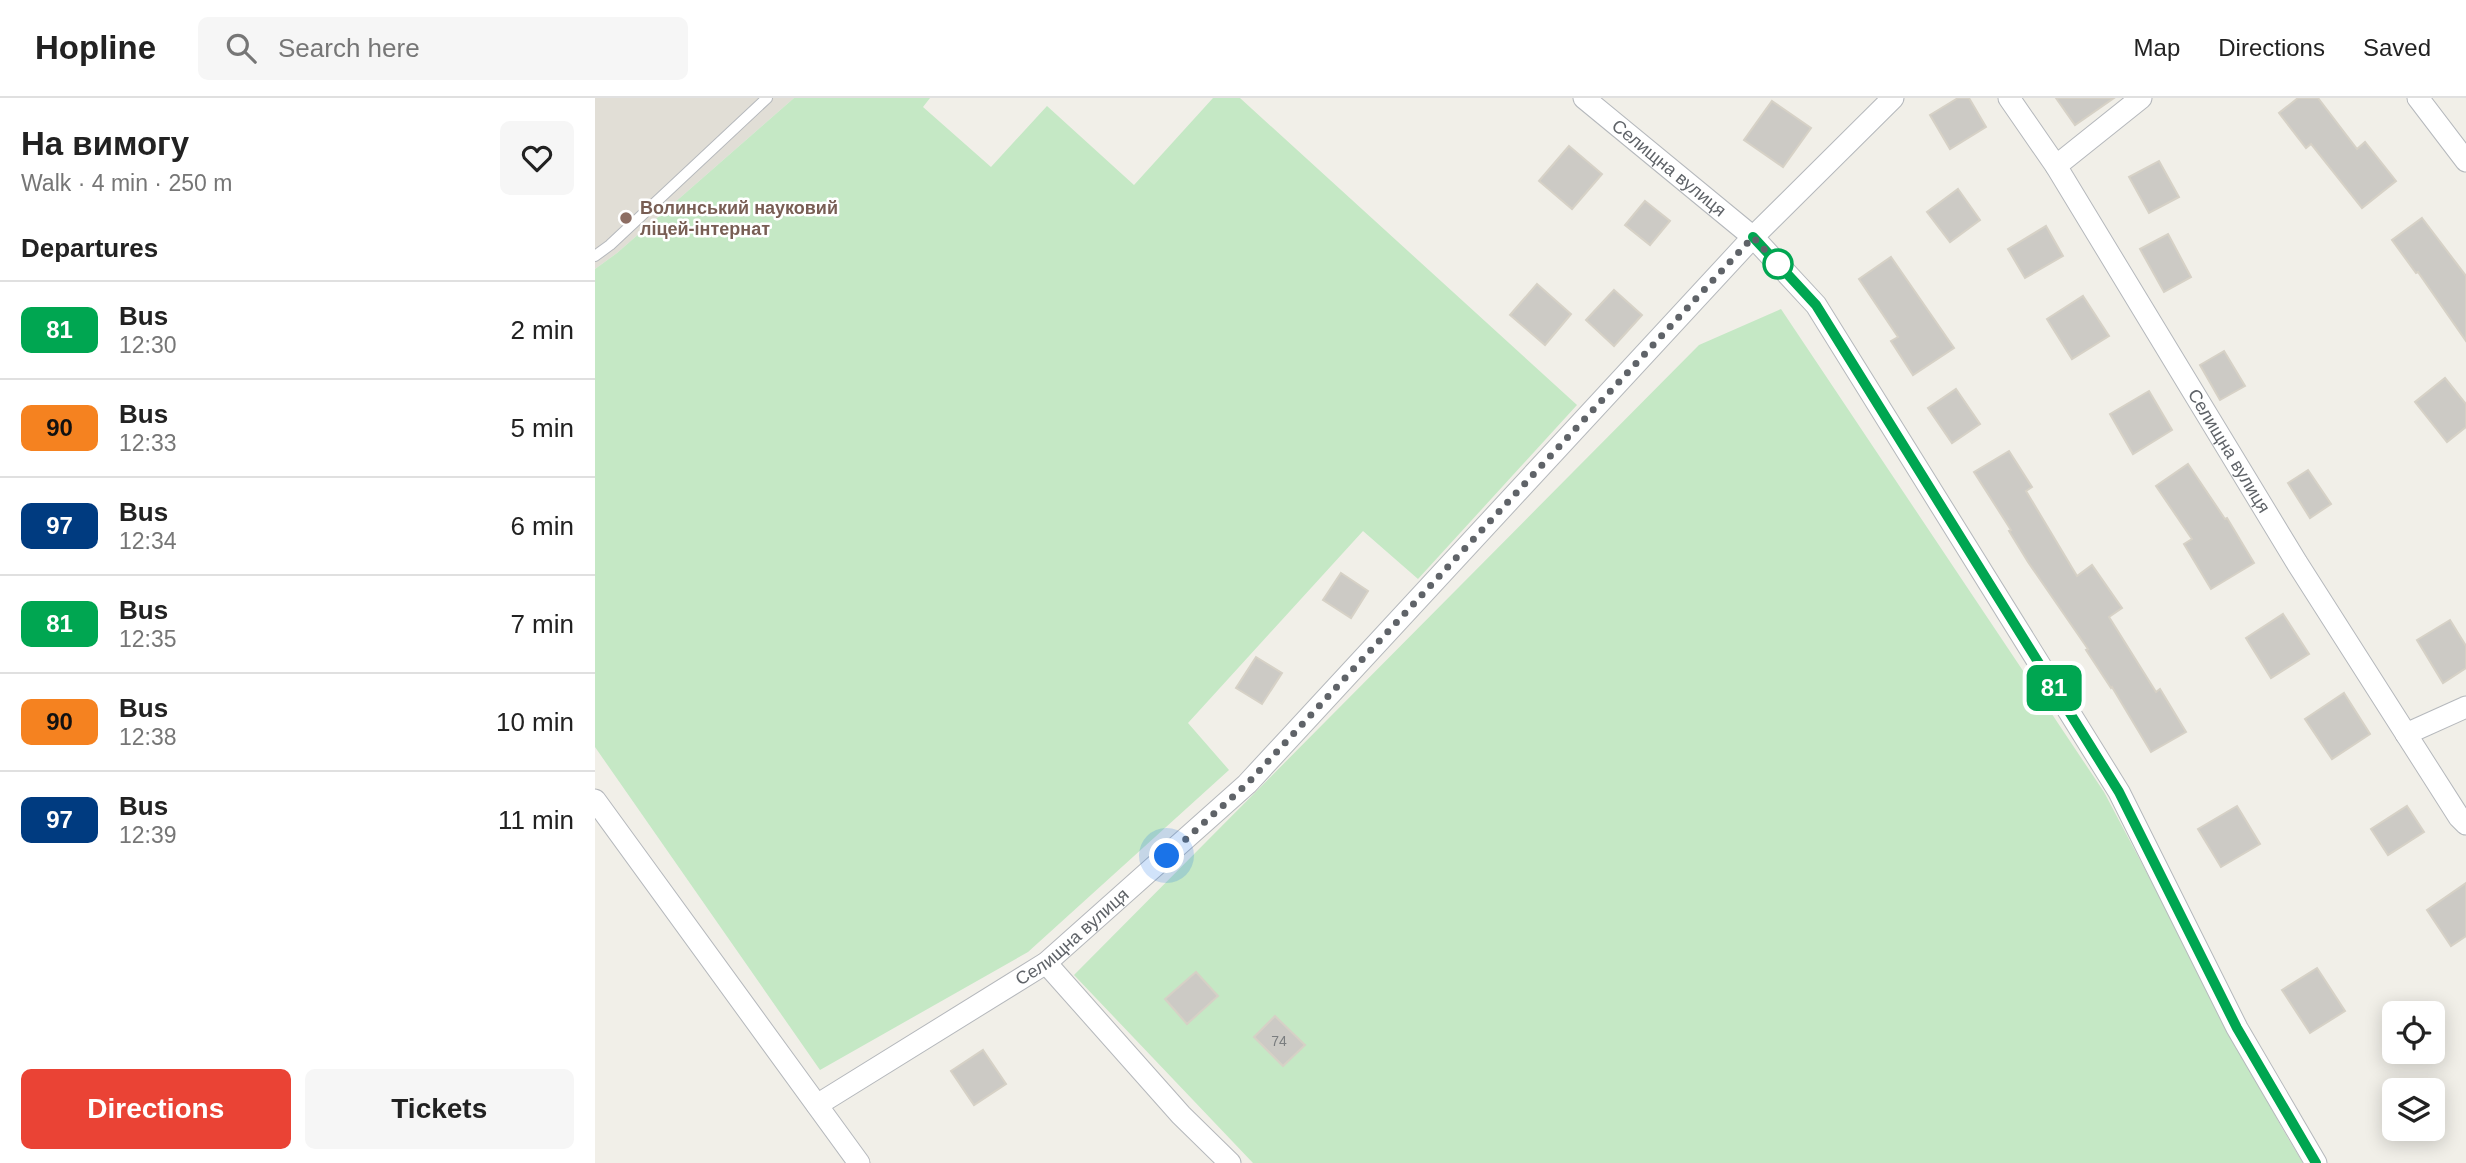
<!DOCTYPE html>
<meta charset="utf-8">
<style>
:root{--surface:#fff;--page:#f6f6f6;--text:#222;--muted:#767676;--line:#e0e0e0;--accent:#ea4335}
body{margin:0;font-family:Helvetica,sans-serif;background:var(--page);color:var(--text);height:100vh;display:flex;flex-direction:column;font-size:26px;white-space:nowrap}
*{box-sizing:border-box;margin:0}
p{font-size:23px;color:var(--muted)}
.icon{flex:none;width:38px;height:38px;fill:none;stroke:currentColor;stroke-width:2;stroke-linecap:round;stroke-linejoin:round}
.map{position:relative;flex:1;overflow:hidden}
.sheet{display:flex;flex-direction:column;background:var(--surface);width:595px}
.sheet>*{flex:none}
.badge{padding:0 14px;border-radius:10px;font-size:24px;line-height:46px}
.tools{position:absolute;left:1787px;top:903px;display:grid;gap:14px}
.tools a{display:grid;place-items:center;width:63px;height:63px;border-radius:10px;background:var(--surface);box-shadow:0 4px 18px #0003;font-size:35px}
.you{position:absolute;width:35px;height:35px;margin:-18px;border:5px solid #fff;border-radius:50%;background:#1a73e8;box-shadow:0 0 0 10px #1a73e833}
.map>.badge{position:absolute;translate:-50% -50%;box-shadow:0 0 0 4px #fff}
h2{padding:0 21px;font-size:26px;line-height:63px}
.round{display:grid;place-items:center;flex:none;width:74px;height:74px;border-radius:10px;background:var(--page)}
.overview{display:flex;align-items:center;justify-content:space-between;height:119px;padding:0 21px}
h1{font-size:33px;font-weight:600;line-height:52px}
.primary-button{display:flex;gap:14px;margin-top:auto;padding:14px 21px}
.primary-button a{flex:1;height:80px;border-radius:10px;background:var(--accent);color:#fff;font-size:28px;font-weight:600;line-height:80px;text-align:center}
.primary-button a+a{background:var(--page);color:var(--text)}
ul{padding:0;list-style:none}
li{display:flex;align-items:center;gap:21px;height:98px;padding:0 21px;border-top:2px solid var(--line)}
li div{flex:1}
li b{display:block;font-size:26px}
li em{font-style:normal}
li .badge{min-width:77px;font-weight:700;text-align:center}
header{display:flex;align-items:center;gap:42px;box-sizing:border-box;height:98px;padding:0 35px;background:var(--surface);border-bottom:2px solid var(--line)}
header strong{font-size:33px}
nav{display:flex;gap:38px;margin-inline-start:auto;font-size:24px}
.search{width:490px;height:63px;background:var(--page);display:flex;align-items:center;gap:18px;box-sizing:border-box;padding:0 24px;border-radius:10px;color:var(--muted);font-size:26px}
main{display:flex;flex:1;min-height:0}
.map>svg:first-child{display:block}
.education{fill:#e1ded6}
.green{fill:#c5e8c5}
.building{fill:#cccac5;stroke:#d6d1c6;stroke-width:2}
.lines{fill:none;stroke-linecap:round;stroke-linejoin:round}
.lane-casing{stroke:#b5b8bc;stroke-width:12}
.street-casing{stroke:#b5b8bc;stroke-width:23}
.lane{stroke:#fff;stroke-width:10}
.street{stroke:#fff;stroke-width:21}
.line-casing{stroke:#fff;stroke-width:16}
.line{stroke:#00a651;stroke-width:10}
.walk{stroke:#5f6368;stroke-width:7;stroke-dasharray:0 12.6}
.education-dot{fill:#8d6e63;stroke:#fff;stroke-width:2.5}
.stop-dot{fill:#fff;stroke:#00a651;stroke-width:3.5}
.labels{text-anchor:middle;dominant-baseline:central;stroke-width:5;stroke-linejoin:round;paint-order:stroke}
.number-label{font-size:14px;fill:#7a7d7f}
.street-label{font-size:18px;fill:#5f6368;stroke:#fff}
.education-label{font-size:18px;font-weight:bold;fill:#785e54;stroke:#fff;text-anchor:start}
</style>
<header>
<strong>Hopline</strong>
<div class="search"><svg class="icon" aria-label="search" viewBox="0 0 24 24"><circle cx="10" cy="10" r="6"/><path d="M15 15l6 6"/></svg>Search here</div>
<nav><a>Map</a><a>Directions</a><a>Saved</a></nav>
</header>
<main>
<section class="sheet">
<div class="overview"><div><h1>На вимогу</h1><p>Walk · 4 min · 250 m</p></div><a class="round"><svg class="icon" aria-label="heart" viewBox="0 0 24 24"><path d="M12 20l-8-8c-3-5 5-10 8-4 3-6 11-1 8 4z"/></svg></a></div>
<h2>Departures</h2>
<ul>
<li><span class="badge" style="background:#00a651;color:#fff">81</span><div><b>Bus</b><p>12:30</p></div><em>2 min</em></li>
<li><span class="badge" style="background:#f58220;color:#111">90</span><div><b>Bus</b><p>12:33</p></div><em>5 min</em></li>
<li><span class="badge" style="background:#003b80;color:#fff">97</span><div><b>Bus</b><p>12:34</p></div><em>6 min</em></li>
<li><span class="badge" style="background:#00a651;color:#fff">81</span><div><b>Bus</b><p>12:35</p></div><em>7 min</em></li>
<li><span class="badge" style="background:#f58220;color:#111">90</span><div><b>Bus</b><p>12:38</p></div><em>10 min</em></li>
<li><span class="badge" style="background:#003b80;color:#fff">97</span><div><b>Bus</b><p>12:39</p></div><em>11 min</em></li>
</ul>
<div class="primary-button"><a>Directions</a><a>Tickets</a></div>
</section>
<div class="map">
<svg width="1871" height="1065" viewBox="0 0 1871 1065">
<rect width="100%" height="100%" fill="#f1efe8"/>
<path class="education" d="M0 0H199L22 155 0 171Z"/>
<g class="green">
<path d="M199 0H335L328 9 396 69 452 8 539 87 618 0H645L982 307 823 481 768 433 593 625 634 672 433 854 225 972 0 649V171L22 155Z"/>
<path d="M1186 211 1509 694 1687 1030 1708 1065H658L479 877 1104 247Z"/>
</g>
<g class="building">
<path d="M1363 0H1374L1391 29 1355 51 1335 17Z"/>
<path d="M1461 0H1519L1480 27Z"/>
<path d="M1703 0H1723L1762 51 1770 44 1801 83 1767 110 1716 46 1711 50 1684 15Z"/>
<path d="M1177 3 1216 30 1188 69 1149 42Z"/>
<path d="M974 48 1007 76 977 111 944 83Z"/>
<path d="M1564 63 1584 99 1554 115 1534 79Z"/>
<path d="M1363 91 1385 122 1355 144 1332 114Z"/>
<path d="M1050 103 1075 123 1055 147 1030 127Z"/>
<path d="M1827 120 1871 178V243L1823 174 1821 175 1797 142Z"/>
<path d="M1451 128 1468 158 1430 180 1413 151Z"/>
<path d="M1573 136 1596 179 1569 194 1545 151Z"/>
<path d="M1296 159 1359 250 1318 277 1296 243 1303 239 1264 181Z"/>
<path d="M942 186 976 216 950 247 915 217Z"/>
<path d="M1019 192 1047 217 1019 248 991 222Z"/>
<path d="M1488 198 1514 238 1477 261 1452 221Z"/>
<path d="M1629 253 1650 288 1625 302 1605 267Z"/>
<path d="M1850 280 1871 306V329L1852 344 1820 304Z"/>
<path d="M1361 291 1385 326 1357 345 1333 310Z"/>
<path d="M1554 293 1577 332 1538 356 1515 316Z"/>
<path d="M1414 353 1437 389 1431 393 1482 478 1497 467 1527 510 1514 519 1561 594 1565 591 1591 634 1556 654 1517 589 1516 590 1491 552 1493 551 1433 464 1414 433 1416 432 1379 374Z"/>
<path d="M1593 366 1630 421 1632 420 1659 465 1616 491 1589 446 1597 441 1561 388Z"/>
<path d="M1713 372 1736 406 1715 420 1693 385Z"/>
<path d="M746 475 773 493 756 520 728 502Z"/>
<path d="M1688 516 1714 556 1676 580 1651 540Z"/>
<path d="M1855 522 1871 548V570L1848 585 1822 542Z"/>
<path d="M661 559 687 575 667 606 641 590Z"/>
<path d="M1749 595 1775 636 1737 661 1710 621Z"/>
<path d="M1642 708 1665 746 1626 769 1603 731Z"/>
<path d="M1812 708 1829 734 1793 757 1776 731Z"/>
<path d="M1871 785V838L1856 848 1832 812Z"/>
<path d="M1722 870 1750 913 1715 935 1687 892Z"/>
<path d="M601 874 623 898 592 926 570 901Z"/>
<path d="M680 918 710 947 688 968 659 939Z"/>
<path d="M388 952 411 986 379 1007 356 973Z"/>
</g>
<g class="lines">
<g class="lane-casing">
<path id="lane" d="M0 158 15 147 172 0"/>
</g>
<g class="street-casing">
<g id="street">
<path id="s1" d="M989 0 1158 139 1221 207 1524 694 1642 930 1721 1065"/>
<path id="s2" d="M1414 0 1461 68 1702 465 1864 719 1871 726"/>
<path d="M1823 0 1871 63"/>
<path d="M1461 68 1546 0"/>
<path d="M1811 636 1871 609"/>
<path d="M0 702 264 1065"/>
<path d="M451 865 586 1017 635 1065"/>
<path id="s3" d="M222 1007 451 865 652 686 1158 139 1298 0"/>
</g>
</g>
<use href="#lane" class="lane"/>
<use href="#street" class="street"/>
</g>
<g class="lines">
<g class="line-casing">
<path id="line" d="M1158 139 1221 207 1524 694 1642 930 1721 1065"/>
</g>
<use href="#line" class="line"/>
<path class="walk" d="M572 758 652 686 1158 139 1189 173 1183 166"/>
</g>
<circle class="education-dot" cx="31" cy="120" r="7"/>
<circle class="stop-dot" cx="1183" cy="166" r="14"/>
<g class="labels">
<g class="number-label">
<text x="684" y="943">74</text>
</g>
<g class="street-label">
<text stroke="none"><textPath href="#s1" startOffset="110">Селищна вулиця</textPath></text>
<text stroke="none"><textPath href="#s2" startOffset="416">Селищна вулиця</textPath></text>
<text stroke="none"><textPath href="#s3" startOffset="306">Селищна вулиця</textPath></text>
</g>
<g class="education-label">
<text x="45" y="110">Волинський науковий<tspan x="45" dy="21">ліцей-інтернат</tspan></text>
</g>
</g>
</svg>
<div class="tools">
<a><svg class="icon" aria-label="locate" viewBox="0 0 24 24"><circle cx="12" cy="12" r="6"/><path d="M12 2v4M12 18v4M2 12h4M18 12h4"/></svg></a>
<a><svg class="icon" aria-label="layers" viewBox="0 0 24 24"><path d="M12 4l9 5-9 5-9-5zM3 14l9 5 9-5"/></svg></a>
</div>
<div class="you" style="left:572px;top:758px"></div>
<b class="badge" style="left:1459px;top:590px;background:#00a651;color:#fff">81</b>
</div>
</main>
